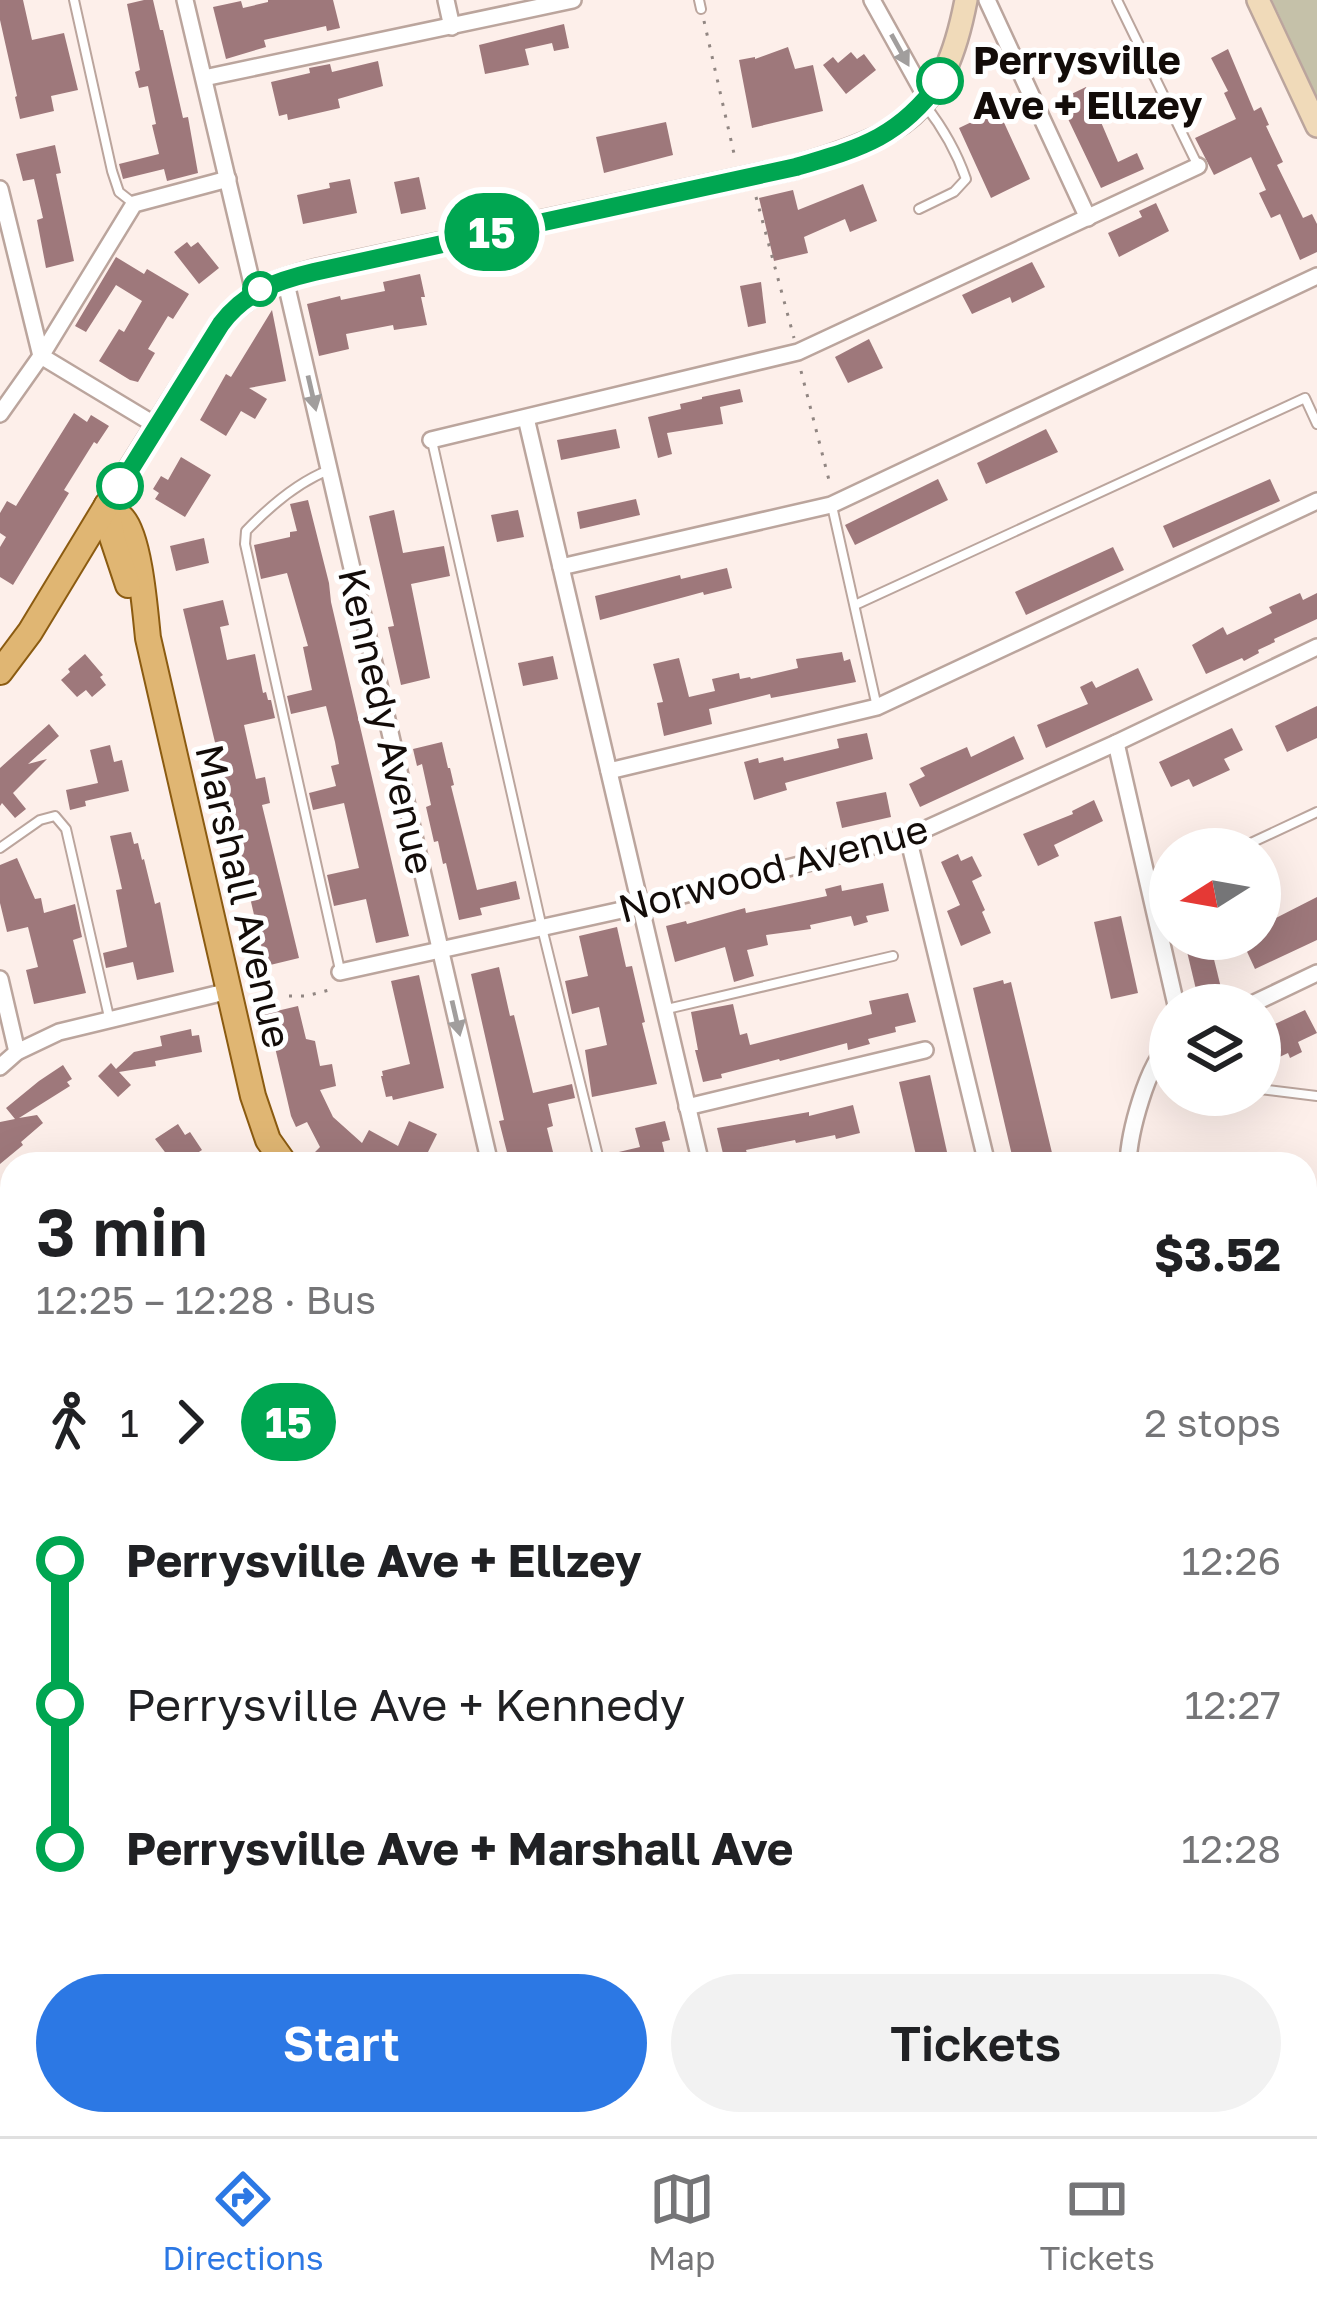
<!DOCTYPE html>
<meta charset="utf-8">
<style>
:root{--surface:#fff;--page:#f2f2f2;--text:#202124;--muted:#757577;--line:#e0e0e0;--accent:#2c78e4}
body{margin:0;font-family:"Golos Text",sans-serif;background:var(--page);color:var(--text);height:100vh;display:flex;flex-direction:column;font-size:45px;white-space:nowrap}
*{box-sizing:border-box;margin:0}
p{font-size:39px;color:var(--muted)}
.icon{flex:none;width:66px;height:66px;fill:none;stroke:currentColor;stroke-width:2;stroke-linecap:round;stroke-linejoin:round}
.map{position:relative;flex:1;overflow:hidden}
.sheet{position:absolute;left:0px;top:1152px;width:1317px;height:984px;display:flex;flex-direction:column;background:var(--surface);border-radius:36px 36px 0 0;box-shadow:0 12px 48px #0002}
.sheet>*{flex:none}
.badge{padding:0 24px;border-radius:39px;font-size:42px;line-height:78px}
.needle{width:78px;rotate:259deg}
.buttons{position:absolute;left:1149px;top:828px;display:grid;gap:24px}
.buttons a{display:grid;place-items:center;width:132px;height:132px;border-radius:50%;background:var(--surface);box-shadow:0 12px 48px #0002;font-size:60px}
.map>.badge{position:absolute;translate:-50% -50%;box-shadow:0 0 0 6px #fff}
.legs{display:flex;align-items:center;gap:18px;height:132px;padding:0 36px;font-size:39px}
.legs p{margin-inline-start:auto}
.headline{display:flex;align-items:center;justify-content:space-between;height:204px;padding:0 36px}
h1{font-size:66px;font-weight:600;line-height:90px}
.cta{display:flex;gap:24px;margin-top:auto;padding:24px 36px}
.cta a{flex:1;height:138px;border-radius:72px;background:var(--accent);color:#fff;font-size:48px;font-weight:600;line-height:138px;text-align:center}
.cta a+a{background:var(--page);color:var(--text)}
ul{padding:0 36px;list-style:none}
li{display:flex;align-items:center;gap:42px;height:144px;font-size:45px}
li i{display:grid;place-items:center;width:18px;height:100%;margin:0 15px;background:currentColor}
li i::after{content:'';width:30px;height:30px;margin:-15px;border:9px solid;border-radius:50%;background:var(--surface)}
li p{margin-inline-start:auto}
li:first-child i{background:linear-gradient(#0000 50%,currentColor 0)}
li:last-child i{background:linear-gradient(currentColor 50%,#0000 0)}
.dock{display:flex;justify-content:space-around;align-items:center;height:168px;border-top:3px solid var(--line);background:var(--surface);font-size:33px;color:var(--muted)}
.dock a{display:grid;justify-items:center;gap:6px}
.dock .active{color:var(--accent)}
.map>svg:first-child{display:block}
.green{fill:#c5c1a9}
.building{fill:#9e787b}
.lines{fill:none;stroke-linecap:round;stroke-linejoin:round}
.lane-casing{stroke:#bba59d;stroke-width:12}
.street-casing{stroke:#bba59d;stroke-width:20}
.secondary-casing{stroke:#bba59d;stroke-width:26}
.primary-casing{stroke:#8b5b11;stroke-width:28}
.path{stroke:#918682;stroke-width:3;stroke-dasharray:3 9;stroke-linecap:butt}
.lane{stroke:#fff;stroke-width:8}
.street{stroke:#fff;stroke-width:15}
.secondary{stroke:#f0dab9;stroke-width:21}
.primary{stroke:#e0b673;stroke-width:24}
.oneway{fill:#a19e9d}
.line-1-casing{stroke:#fff;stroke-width:27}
.line-1{stroke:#00a651;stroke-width:18}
.stop-1-dot{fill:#fff;stroke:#00a651;stroke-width:6}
.labels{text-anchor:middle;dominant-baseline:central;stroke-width:10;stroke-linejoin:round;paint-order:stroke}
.stop-label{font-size:39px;font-weight:bold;fill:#130c09;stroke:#fff;text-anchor:start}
.street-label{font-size:39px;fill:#130c09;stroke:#fff}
</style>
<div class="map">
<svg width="1317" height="2136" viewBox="0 0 1317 2136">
<rect width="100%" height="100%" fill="#fdefea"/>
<g class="green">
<path d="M1272 0H1317V97Z"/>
<path d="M12 1413V1533L0 1551V1430Z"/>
<path d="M448 2124H637L636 2136H454Z"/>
<path d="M752 2124H1207L1210 2136H750Z"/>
</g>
<g class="building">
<path d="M0 0H23L32 40 64 33 78 90 51 96 54 111 20 119 15 97 17 96 0 20Z"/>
<path d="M144 0H153L160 30H163L183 118 188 117 198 173 167 181 164 169 123 179 119 164 159 154 152 125 156 124 148 86 139 88 135 72 140 70 127 4Z"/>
<path d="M268 0H333L340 28 327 31 326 26 264 40 266 47 226 59 213 7 241 1 243 8 268 2Z"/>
<path d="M564 24 569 48 554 51 552 43 525 49 529 65 485 74 479 45Z"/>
<path d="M788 47 795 69 813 65 823 111 752 128 739 60 755 57V59Z"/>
<path d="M1228 49 1254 111 1261 107 1269 125 1266 126 1283 162 1277 165 1303 218 1312 214 1317 224V252L1300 260 1280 214 1271 218 1259 193 1266 190 1251 157 1214 175 1195 138 1236 119 1224 93 1228 91 1211 58Z"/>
<path d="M851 52 857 59 864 54 876 70 846 94 823 65 833 57 838 63Z"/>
<path d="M378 61 383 86 338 99 340 108 288 120 287 114 279 116 271 82 310 73 309 68 330 64 332 72Z"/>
<path d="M1086 87 1118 162 1137 153 1144 169 1101 188 1059 100Z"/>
<path d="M995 103 1030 179 991 198 959 128 980 118 977 111Z"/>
<path d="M666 122 673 155 604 173 596 137Z"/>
<path d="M55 145 61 173 56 174 74 261 46 268 37 220 43 218 34 179 23 181 16 154Z"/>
<path d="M419 177 426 209 401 214 394 182Z"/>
<path d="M350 179 357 213 303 224 297 195 330 188 329 183Z"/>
<path d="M863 184 877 221 850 232 845 219 804 237 808 253 774 261 759 198 793 190 798 210Z"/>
<path d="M1156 203 1169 231 1119 257 1108 233 1142 217 1139 211Z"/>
<path d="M187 242 191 247 198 242 219 268 199 284 174 252Z"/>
<path d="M116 257 144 274 147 269 189 294 173 319 168 316 148 349 155 353 138 382 130 380 99 361 119 329 124 332 142 301 116 285 86 332 75 326Z"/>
<path d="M1032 262 1045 287 1012 303 1010 297 972 314 962 295Z"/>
<path d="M420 274 425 297H421L427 325 394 330 393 325 346 334 349 349 319 356 307 304 340 296 341 300 385 291 383 282Z"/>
<path d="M761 282 766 323 748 327 740 286Z"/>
<path d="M272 310 286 381 249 388 267 399 255 419 241 411 226 436 200 420 226 374 231 377Z"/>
<path d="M869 339 883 368 848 383 835 357Z"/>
<path d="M740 389 743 402 720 407 723 424 667 433 672 454 658 458 648 417 681 409 680 404 702 399V397Z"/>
<path d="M74 413 87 422 91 415 109 426 97 444 94 442 64 490 69 493 13 585 0 577V547L6 537 0 533V513L7 501 16 506Z"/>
<path d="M616 429 620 448 561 460 557 440Z"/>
<path d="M1046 429 1058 452 986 484 977 463Z"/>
<path d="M181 457 211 475 185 517 155 499 159 493 153 489 161 476 168 480Z"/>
<path d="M938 479 948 500 855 545 845 525Z"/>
<path d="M1270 479 1280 501 1173 548 1163 526Z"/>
<path d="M636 499 640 515 580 529 577 512Z"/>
<path d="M308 500 329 583 331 602 409 936 376 943 366 899 334 906 327 875 359 868 344 803 313 810 309 793 336 786 331 766 339 764 335 742 326 706 291 714 287 696 312 690 303 647 308 646 287 573 261 579 254 545 290 537V532L297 531 290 504Z"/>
<path d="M394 510 403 553 444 546 450 576 411 584 430 678 401 685 388 627 394 626 369 516Z"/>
<path d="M518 510 524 537 497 542 491 515Z"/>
<path d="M204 538 209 563 176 571 170 546Z"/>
<path d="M1113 547 1124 570 1026 615 1015 592Z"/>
<path d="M727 568 732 588 704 595 703 592 600 620 595 596 680 575 681 579Z"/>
<path d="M1300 593 1303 600 1317 593V619L1274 639 1275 642 1258 650 1259 653 1244 661 1242 658 1206 674 1192 645 1223 627 1227 635 1272 613 1269 607Z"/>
<path d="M223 600 229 625 220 627 227 660 255 654 263 693 266 692 268 700H271L275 718 244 725 256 779 265 777 270 803 262 805 299 958 266 966 230 812H227L219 759 183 609Z"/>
<path d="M842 652 844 661 850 659 856 682 771 698 770 694 709 709 712 724 664 736 657 703 663 702 653 664 679 658 689 697 715 691 712 679 739 673 740 679 750 677 751 679 798 668 796 659Z"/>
<path d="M85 654 103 675 100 677 106 685 92 697 86 690 77 697 61 680 70 672 68 669Z"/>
<path d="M553 656 558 679 523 686 518 663Z"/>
<path d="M1138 668 1153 700 1046 748 1037 725 1088 704 1080 687 1092 681 1096 688Z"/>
<path d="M1317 706V738L1287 752 1275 726Z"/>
<path d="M49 724 59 736 28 764 47 759 13 793 26 809 15 818 2 803 0 806V768Z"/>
<path d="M1232 728 1243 750 1224 759 1230 770 1193 787 1189 779 1171 787 1159 762Z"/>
<path d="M867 733 873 759 785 783 787 790 754 800 744 762 758 758 759 763 783 757 784 761 839 748 837 739Z"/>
<path d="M1014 736 1024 759 920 807 909 784 925 776 920 768 967 747 971 757Z"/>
<path d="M442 742 448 768H450L454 785 451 786 477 890 516 881 520 899 480 908 482 915 459 920 446 863 443 864 438 841 434 842 426 807 431 805 422 764 417 766 413 749Z"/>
<path d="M110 745 114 762 122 760 129 791 85 801 86 806 70 810 66 790 98 783 90 750Z"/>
<path d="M886 792 891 817 842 828 836 802Z"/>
<path d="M1094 800 1103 821 1054 845 1059 856 1038 866 1023 834 1073 814 1072 811Z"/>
<path d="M131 832 134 844 138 843 142 860 144 859 155 904 160 902 174 972 137 980 133 962 106 968 103 953 127 947 116 890 122 889 110 836Z"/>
<path d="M958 854 961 861 972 856 982 876 972 881 985 910 982 912 991 933 961 946 947 911 960 905 941 862Z"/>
<path d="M17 858 35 899 41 898 44 913 75 904 82 937 73 940 86 993 34 1004 26 970 38 967 28 927 7 932 0 903V865Z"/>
<path d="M883 883 889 911 866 916 868 922 854 926 851 916 810 925 811 929 766 935 768 945 747 950 754 976 734 982 725 947 675 962 666 926 686 921 687 924 745 908 746 913 827 896 825 889 841 885 842 891Z"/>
<path d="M1317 897V940L1255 969 1243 943 1260 939V926Z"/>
<path d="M1121 916 1138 993 1111 999 1094 922Z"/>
<path d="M617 927 626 967 632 966 645 1022 642 1023 657 1084 592 1097 585 1050 607 1045 599 1007 572 1014 565 981 588 976 579 936Z"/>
<path d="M1184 939H1209L1223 996 1199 1002Z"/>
<path d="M499 967 510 1016 514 1015 533 1093 572 1084 575 1098 548 1104 553 1126 547 1128 556 1164H510L499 1121 504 1120 471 974Z"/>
<path d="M419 975 444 1088 393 1100 392 1096 386 1097 381 1076H383L382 1071 410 1064 391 981Z"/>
<path d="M1003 980 1004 984 1011 982 1053 1157 1024 1164H1014L973 988Z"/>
<path d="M908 993 916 1022 895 1027 896 1032 868 1039 870 1044 848 1050 847 1043 780 1061 779 1059 721 1074 722 1078 703 1082 695 1050H698L691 1012 733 1004 740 1035 747 1033 750 1045 872 1014 869 1001Z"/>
<path d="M298 1006 306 1039 315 1041 320 1066 332 1064 336 1086 320 1090 333 1117 362 1143 369 1130 398 1146 409 1121 437 1134 422 1164H328L315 1152 320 1147 307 1122 296 1127 291 1116 270 1026 267 1027 264 1014Z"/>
<path d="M1305 1010 1317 1033 1298 1042 1302 1052 1290 1058 1288 1053 1271 1061 1267 1054 1260 1058V1031Z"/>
<path d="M191 1029 192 1036 199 1035 202 1052 155 1061 156 1066 119 1072 131 1085 118 1097 98 1076 111 1063 116 1069 134 1052 162 1046 160 1036Z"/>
<path d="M63 1065 72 1079 67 1082 70 1086 19 1118 37 1115 43 1123 21 1142 23 1145 0 1164V1122L15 1119 6 1108 39 1081Z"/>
<path d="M930 1075 949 1161 918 1164 899 1082Z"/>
<path d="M853 1105 860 1133 836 1139 835 1135 796 1143 795 1140 746 1150 747 1153 724 1158 717 1128 809 1112V1116Z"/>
<path d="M665 1121 670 1140 662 1142 666 1159 643 1164H608L606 1155 640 1147 635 1128Z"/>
<path d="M178 1124 185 1135 190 1132 202 1150 180 1164H174L155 1139Z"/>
</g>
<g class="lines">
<g class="lane-casing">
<g id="lane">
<path d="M74 0 112 171 119 192 133 203"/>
<path d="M699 0 701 9"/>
<path d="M1117 0 1198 166"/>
<path d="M919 209 954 192 966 179C956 150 943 128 925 105"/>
<path d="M432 441 542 928 600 1164"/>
<path d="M329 470C298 482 269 507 246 531L245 544 340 970"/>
<path d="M832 506 877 707"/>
<path d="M855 605 1305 398 1317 424"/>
<path d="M0 848 40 820 55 816 66 829 109 1017"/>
<path d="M1238 849 1317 812"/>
<path d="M1150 890 1170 881"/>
<path d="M667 1009 893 956"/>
<path d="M1260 1089 1317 1096"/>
<path d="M0 1234 12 1223"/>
<path d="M1305 1461 1317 1454"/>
<path d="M0 1605 12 1586"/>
<path d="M1031 2124 1038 2136"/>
<path d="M1202 2124 1205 2136"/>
<path d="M756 2136 759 2124"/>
<path d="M849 2136V2124"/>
<path d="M1048 2136 1049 2124"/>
</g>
</g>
<g class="street-casing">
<g id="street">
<path d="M185 0 254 292"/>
<path d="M446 0 452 27"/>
<path d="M872 0 927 99"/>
<path d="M987 0 1088 218"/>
<path d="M204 78 573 0"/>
<path d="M0 189 41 356 157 426"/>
<path d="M285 279 490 1164"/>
<path d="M0 414 41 356 134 204 228 179"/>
<path d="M526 418 701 1164"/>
<path d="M431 440 798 352 1198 166"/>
<path d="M561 567 831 505 1317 276"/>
<path d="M1116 743 1176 1005"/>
<path d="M609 771 877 707 1317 501"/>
<path d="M908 837 987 1164"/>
<path d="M340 972 640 906 908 837 1116 743 1317 647"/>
<path d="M0 979 17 1052"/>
<path d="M1250 1005 1317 973"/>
<path d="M0 1067 17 1052 59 1032 229 991"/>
<path d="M687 1107 925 1050"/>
<path d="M1128 1164C1129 1133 1147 1064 1170 1044"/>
<path d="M0 1394 12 1375"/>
</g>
</g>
<g class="secondary-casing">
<g id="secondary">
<path d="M1258 0 1317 126"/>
<path d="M107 505 221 324C246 292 276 281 314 271L796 167C902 135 944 115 966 0"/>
</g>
</g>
<g class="primary-casing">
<g id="primary">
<path d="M107 505C112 510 118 513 123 519 140 539 145 610 148 638L253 1096 268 1140 285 1164"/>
<path d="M107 505 112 537 128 585"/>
<path d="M0 672 30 632 107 505"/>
<path d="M1305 1323 1317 1331"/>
</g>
</g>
<g class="path">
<path d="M704 21 735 158"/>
<path d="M756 197 794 338"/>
<path d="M801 371 830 484"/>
<path d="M289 996H306L333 989"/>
<path d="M51 2134 77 2136"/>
</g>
<use href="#lane" class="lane"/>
<use href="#street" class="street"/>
<use href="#secondary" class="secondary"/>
<use href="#primary" class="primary"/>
</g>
<defs><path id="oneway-solid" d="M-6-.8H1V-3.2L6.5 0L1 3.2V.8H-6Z" transform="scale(3)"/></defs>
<g class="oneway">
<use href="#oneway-solid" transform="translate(900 50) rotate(61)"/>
<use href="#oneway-solid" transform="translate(312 393) rotate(77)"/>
<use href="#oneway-solid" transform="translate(456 1018) rotate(77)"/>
</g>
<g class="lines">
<g class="line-1-casing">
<path id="line-1" d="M120 486 221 324C245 292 276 281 314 272L796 167C860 148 899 138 940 81"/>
</g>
<use href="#line-1" class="line-1"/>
</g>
<g class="stop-1-dot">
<circle cx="940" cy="81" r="21"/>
<circle cx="260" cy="289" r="15"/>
<circle cx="120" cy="486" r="21"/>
</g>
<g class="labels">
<g class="stop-label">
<text x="973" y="59">Perrysville<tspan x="973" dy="45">Ave + Ellzey</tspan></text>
</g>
<g class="street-label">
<text transform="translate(387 721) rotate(77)">Kennedy Avenue</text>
<text transform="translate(773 868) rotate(-15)">Norwood Avenue</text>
<text transform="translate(244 896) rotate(77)">Marshall Avenue</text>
</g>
</g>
</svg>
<div class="buttons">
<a><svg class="needle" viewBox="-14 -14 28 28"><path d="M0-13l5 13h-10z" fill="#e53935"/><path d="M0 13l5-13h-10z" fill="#757577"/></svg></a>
<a><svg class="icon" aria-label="layers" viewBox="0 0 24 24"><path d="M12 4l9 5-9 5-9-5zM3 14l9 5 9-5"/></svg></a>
</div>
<b class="badge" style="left:492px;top:232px;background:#00a651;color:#fff">15</b>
<section class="sheet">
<div class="headline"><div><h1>3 min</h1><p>12:25 – 12:28 · Bus</p></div><b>$3.52</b></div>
<div class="legs"><svg class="icon" aria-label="walk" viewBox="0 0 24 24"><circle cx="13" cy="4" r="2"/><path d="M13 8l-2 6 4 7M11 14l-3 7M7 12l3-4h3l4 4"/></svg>1<svg class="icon" aria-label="forward" viewBox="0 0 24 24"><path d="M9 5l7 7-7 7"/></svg><b class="badge" style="background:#00a651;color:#fff">15</b><p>2 stops</p></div>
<ul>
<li><i style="color:#00a651"></i><b>Perrysville Ave + Ellzey</b><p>12:26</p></li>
<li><i style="color:#00a651"></i><span>Perrysville Ave + Kennedy</span><p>12:27</p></li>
<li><i style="color:#00a651"></i><b>Perrysville Ave + Marshall Ave</b><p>12:28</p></li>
</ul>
<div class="cta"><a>Start</a><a>Tickets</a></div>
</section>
</div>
<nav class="dock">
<a class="active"><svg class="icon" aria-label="directions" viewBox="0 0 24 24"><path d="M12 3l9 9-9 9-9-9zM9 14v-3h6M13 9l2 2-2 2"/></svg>Directions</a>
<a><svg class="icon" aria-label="map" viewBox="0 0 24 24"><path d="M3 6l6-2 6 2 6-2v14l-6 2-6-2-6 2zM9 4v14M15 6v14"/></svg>Map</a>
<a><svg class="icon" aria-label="tickets" viewBox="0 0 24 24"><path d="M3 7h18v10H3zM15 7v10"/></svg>Tickets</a>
</nav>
